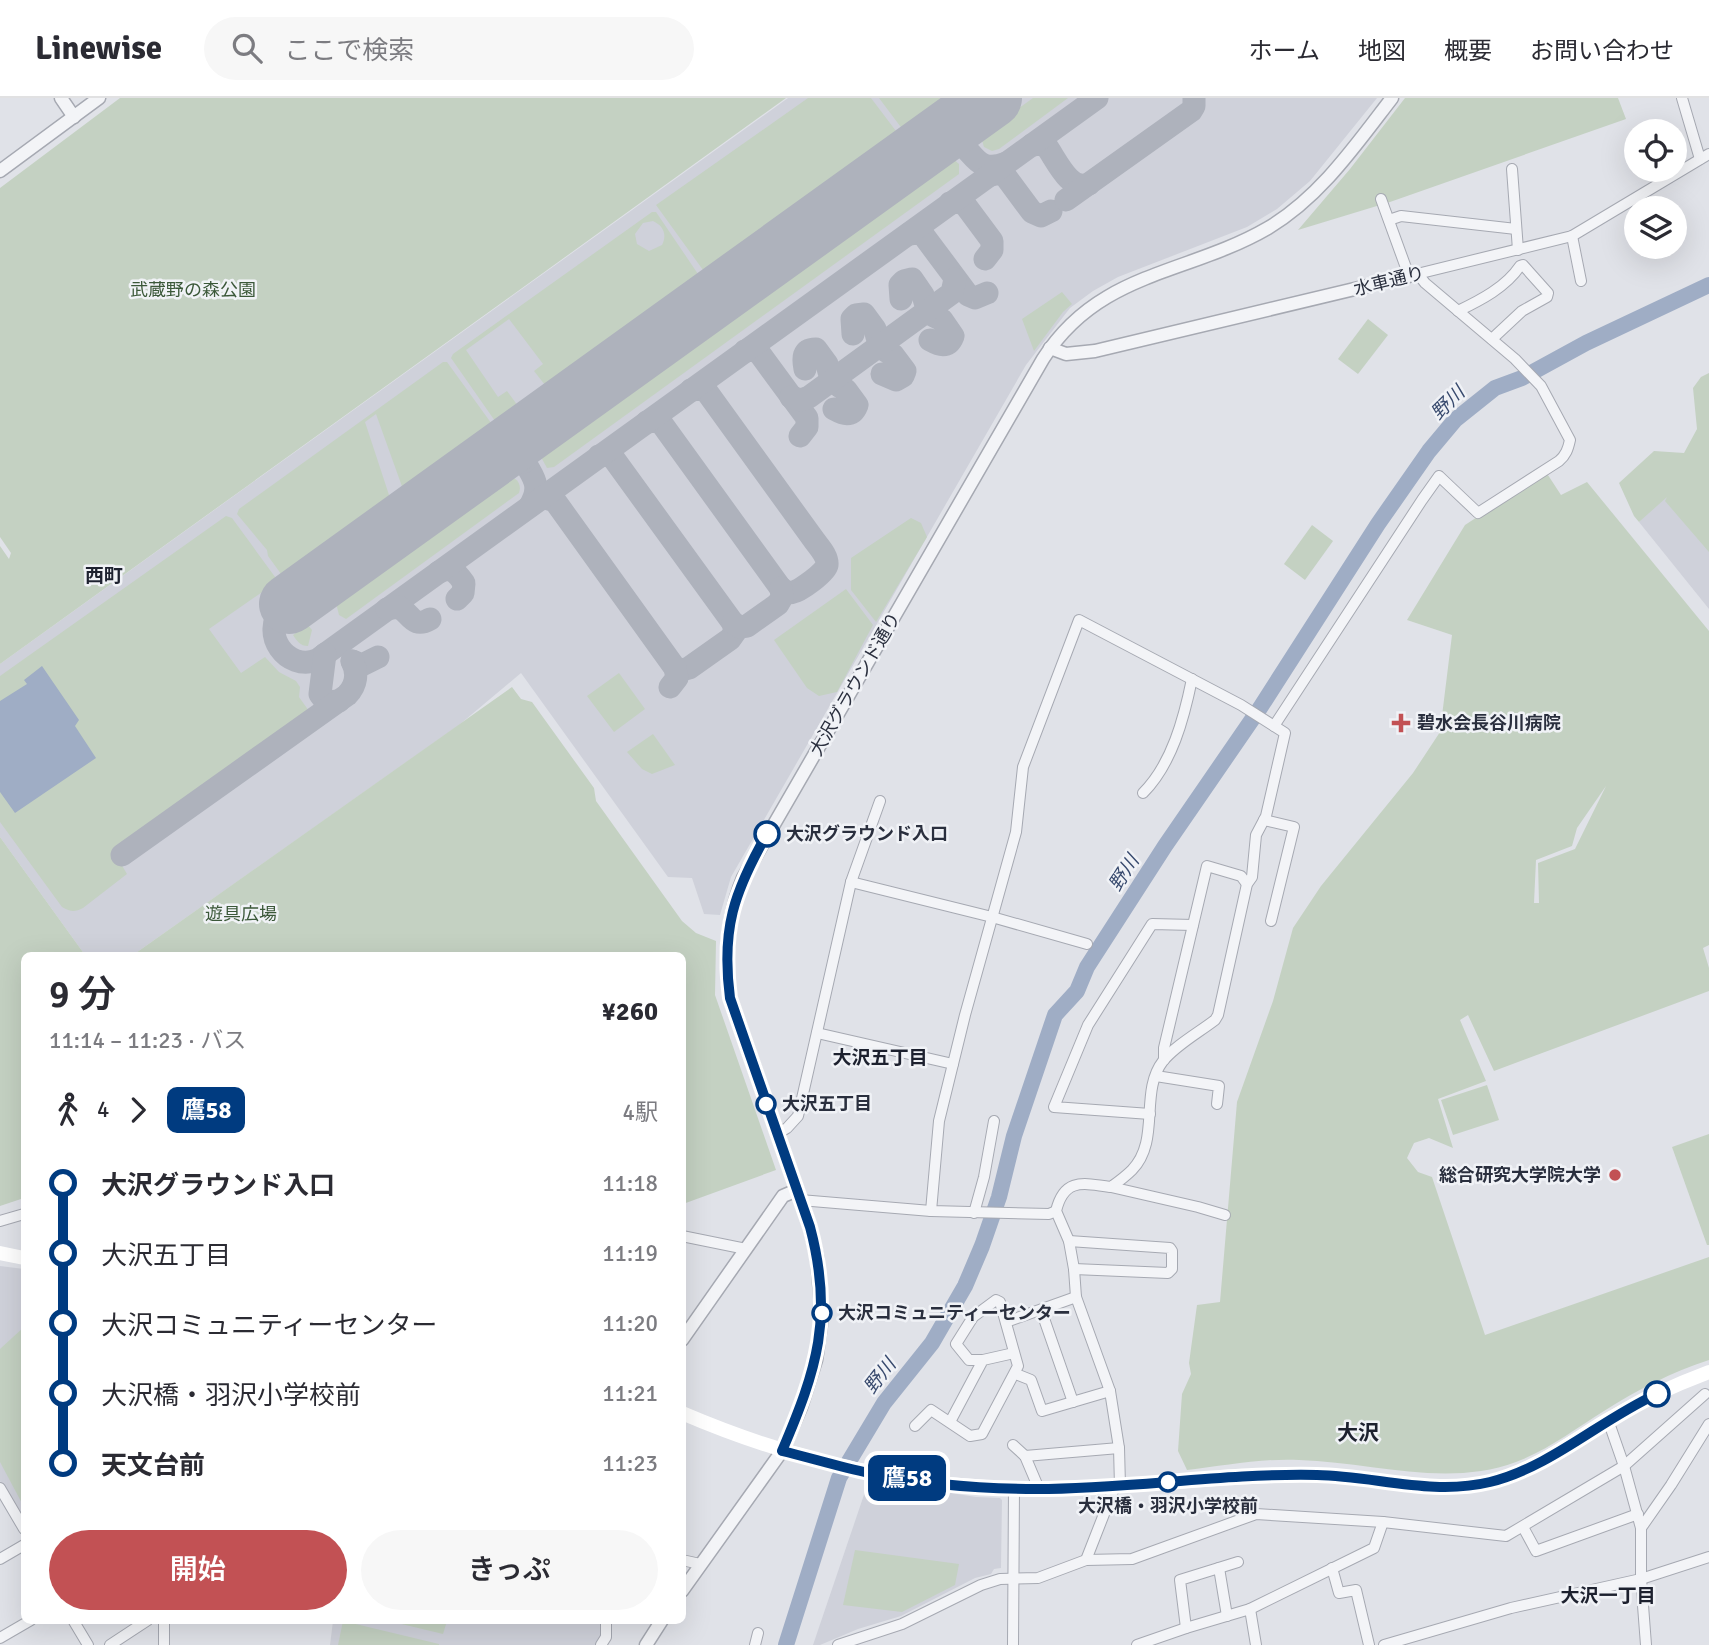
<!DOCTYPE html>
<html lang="ja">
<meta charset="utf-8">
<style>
:root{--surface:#fff;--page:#f7f7f7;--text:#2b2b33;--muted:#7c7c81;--line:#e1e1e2;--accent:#c25154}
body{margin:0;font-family:Signika,"Noto Sans JP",sans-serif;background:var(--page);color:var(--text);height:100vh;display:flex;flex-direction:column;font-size:26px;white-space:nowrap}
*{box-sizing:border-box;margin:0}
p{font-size:23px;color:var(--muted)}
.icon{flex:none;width:38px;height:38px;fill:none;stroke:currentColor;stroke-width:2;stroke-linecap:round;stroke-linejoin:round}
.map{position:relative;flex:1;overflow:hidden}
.details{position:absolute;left:21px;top:854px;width:665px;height:672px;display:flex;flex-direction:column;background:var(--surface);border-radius:10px;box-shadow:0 7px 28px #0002}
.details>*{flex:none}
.badge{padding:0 14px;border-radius:10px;font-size:24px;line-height:46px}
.buttons{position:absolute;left:1624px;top:21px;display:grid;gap:14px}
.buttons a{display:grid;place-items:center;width:63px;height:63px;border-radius:50%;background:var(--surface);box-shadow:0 7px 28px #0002;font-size:35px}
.map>.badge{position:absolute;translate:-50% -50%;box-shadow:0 0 0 4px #fff}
.legs{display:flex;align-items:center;gap:10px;height:77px;padding:0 28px;font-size:23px}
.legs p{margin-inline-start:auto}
.overview{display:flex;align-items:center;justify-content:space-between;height:119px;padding:0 28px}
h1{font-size:38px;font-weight:600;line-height:52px}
.cta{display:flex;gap:14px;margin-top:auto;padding:14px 28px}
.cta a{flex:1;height:80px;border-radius:42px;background:var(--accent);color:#fff;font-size:28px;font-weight:600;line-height:80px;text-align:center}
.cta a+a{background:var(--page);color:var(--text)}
ul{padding:0 28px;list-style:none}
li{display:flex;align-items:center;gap:24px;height:70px;font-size:26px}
li i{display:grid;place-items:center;width:10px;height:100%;margin:0 9px;background:currentColor}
li i::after{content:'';width:18px;height:18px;margin:-9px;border:5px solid;border-radius:50%;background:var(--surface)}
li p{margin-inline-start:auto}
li:first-child i{background:linear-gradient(#0000 50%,currentColor 0)}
li:last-child i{background:linear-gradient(currentColor 50%,#0000 0)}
header{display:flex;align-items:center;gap:42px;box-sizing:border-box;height:98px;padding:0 35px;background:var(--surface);border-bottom:2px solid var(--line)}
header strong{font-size:33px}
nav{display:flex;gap:38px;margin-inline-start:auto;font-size:24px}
.search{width:490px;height:63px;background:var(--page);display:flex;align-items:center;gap:18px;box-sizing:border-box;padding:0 24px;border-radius:38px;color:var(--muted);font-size:26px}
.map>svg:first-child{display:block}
.built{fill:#cfd1da}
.green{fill:#c4d1c2;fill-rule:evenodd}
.water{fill:#9fadc5}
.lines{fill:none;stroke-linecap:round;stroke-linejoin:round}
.river{stroke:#9fadc5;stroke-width:16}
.taxiway{stroke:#aeb2bc;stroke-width:23}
.runway{stroke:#aeb2bc;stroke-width:60}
.minor-casing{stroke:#a6a9b2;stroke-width:12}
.tertiary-casing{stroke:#a6a9b2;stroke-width:15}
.minor{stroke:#f3f4f7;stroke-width:10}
.tertiary{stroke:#f3f4f7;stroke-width:12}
.secondary{stroke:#fff;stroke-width:14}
.line-1-casing{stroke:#fff;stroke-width:16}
.line-1{stroke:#003b80;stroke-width:10}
.poi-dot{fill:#c25154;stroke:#f0f2f6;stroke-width:2.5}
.stop-1-dot{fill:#fff;stroke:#003b80;stroke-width:3.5}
.labels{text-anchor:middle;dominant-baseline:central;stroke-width:5;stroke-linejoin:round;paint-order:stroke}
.street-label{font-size:18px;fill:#2a2f3e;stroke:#f0f2f6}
.park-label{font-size:18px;fill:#3b5839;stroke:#f0f2f6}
.poi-label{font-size:18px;font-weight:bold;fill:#2a2f3e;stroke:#f0f2f6;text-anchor:start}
.stop-label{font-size:18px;font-weight:bold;fill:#2a2f3e;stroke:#f0f2f6;text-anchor:start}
.water-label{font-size:19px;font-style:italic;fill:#384a6e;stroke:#f0f2f6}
.neighbourhood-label{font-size:19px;font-weight:bold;fill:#1d212f;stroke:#f0f2f6}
.quarter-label{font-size:21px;font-weight:bold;fill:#1d212f;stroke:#f0f2f6}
</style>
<header>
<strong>Linewise</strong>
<div class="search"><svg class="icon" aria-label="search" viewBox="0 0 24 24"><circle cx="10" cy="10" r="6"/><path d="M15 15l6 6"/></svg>ここで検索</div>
<nav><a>ホーム</a><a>地図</a><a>概要</a><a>お問い合わせ</a></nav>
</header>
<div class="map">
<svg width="1709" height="1547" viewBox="0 0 1709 1547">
<rect width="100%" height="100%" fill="#e0e2e8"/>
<g class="built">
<path d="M788 0H1377L1310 83 1277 111 1247 129 1118 179 1093 193 1070 210 1026 267 731 779 720 817 704 816 692 780 668 779 521 575 459 627 133 857H85L0 739V566Z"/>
<path d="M1709 356V511L1639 424 1682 374Z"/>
<path d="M0 1168 24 1171V1425L0 1383Z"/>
<path d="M869 1382 976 1399 1000 1400 1002 1402 1001 1470 994 1471 991 1476 975 1480 901 1518 858 1531 820 1547H813Z"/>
<path d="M333 1523H601V1539L597 1547H330Z"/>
</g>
<g class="green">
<path d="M120 0H786L0 566V448L9 461 11 455 0 439V90Z"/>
<path d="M808 0H871L899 37 703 172 656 107Z"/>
<path d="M879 0H947L903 32Z"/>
<path d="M1033 0H1068L999 51 992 53 984 49 981 39 986 34Z"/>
<path d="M1405 0H1618L1626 21 1390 104 1298 132 1350 71Z"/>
<path d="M952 60 959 66V76L554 369 547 370 541 359 544 352 946 62Z"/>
<path d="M652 114H656L698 176 545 287 534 273 543 266 509 221 466 252 498 299 507 293 518 308 495 323 451 260 453 256ZM653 123C664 128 667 137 662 147L649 153 637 146 635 136 643 125Z"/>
<path d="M1062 194 1072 206 1063 214 1034 253 1022 221Z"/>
<path d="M1368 221 1388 237 1358 276 1338 261Z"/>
<path d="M443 264H447L494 329 404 394 376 316 365 324 391 403 284 480 268 458 267 452 237 416 239 411Z"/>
<path d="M1709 275V454L1665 403 1667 399 1639 424 1634 418 1619 385 1654 353 1684 355 1697 331 1693 290 1701 279Z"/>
<path d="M1546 374 1561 397 1587 384 1709 533V847L1703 850 1709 870V893L1494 973 1468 917 1460 922 1486 983 1438 1001 1453 1050 1429 1040 1414 1045 1407 1060 1418 1074 1432 1079 1485 1237 1709 1159V1262C1672 1274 1637 1292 1604 1313 1575 1331 1548 1352 1516 1364 1446 1390 1371 1364 1299 1362 1263 1360 1223 1368 1187 1372L1178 1353 1182 1296 1191 1276 1189 1265 1197 1207 1220 1204 1237 1004 1273 903 1293 830 1321 788 1413 675 1440 634 1452 537 1407 522 1465 427ZM1606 688 1575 751 1538 765 1539 805H1534L1536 762 1572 748 1577 730Z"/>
<path d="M509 379C517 379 522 387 519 395L346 521 339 517 336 505Z"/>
<path d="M226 418 232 420 278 483 209 531 241 575 265 559 279 574 296 583 300 589 299 599 309 613 114 754 127 776 83 810C75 814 71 814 62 809L0 724V578Z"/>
<path d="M911 420 921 425 927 439 876 524 851 492V460Z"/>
<path d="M1312 427 1333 443 1305 482 1284 466Z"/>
<path d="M846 491 873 527 837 594 819 598 807 590 774 542Z"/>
<path d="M308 527 312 532 308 548C300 548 297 543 293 537Z"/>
<path d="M619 575 645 611 614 634 587 598Z"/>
<path d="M512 589 521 601 532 604 594 690 596 703 682 823 696 835 716 843 715 897 776 1072 683 1106 682 858 133 857Z"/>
<path d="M653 636 675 667 652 676 642 671 627 654Z"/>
<path d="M0 739 85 857 24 858V1100L0 1108Z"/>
<path d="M1487 987 1499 1022 1453 1037 1441 1002Z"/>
<path d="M1709 1036V1147H1707L1672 1049Z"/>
<path d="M24 1229V1409L0 1364V1251Z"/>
<path d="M855 1452 959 1466 955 1487 902 1514 843 1507Z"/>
<path d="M343 1523 439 1546V1547H338Z"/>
<path d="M389 1523H447L443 1536Z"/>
</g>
<path class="water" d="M42 568 79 622 75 628 96 660 15 715 0 694V603L27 586 24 582Z"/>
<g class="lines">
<path class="river" d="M786 1547 839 1380 884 1305 932 1245 965 1188 982 1148 999 1099 1014 1038 1055 917 1077 893 1087 869 1165 748 1260 610 1378 426 1429 353 1455 322 1495 290 1522 280 1586 245 1709 187"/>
<g class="taxiway">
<path d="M964 47C960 31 965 23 975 12"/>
<path d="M1032 47 1041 46 1047 49C1057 63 1070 94 1089 86"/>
<path d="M924 49C977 22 963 83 1006 65"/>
<path d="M991 77 1000 75 1006 79 1032 114 1041 118 1051 113"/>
<path d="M1066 102 1191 13 1194 8V0"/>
<path d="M950 105 960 104 966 108 992 143V152L985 161"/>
<path d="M909 136 918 135 924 138 968 197 975 200 987 195"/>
<path d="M901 201 900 187 904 183 912 181 923 197 925 204 932 210 934 218 942 222 953 238C948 251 939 247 930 242"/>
<path d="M853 236 852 221 856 217 864 216 875 231 877 239 884 245 886 253 893 257 905 273 903 278 896 282 882 276"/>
<path d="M745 253 754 252 760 256 807 320V329L800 338"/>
<path d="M805 271C803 261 802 251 816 251L827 266 829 274 836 279 839 288 846 292 857 307C852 320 843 316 834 311"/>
<path d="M791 299 801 302 809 299 952 195 955 181"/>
<path d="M647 324 656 323 662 326 782 492C787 494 788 496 793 494 800 493 826 474 827 467 828 458 819 449 814 442L707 294 701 291 691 292"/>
<path d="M529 333C507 371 551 373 530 408"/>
<path d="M599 358 608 357 614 361 733 525 735 534 730 541 689 570 682 572 675 570"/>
<path d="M489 362 507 358 524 364"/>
<path d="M540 401 546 400 555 403 675 570 677 580 670 589"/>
<path d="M439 474C452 468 457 475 464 485L463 495 457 501"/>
<path d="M283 511C259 535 287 574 317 562L1097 0"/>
<path d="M387 511 399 509C411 516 413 531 430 521"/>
<path d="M733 525 740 529 747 528 778 506 782 499 781 490"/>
<path d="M325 556 320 596 326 604 339 603"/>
<path d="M352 563 362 567 378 559"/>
<path d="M122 757 347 597C357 587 358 575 352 563"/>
</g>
<path class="runway" d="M289 506 992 0"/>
<g class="minor-casing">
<g id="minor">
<path d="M1682 0 1700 61"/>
<path d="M1512 71 1518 152"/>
<path d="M1381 101 1409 178 1572 138 1709 56"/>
<path d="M1389 122 1401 118 1516 131"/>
<path d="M1572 138 1581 183"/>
<path d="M1458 213C1481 202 1506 189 1520 168L1523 167 1548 195 1547 199 1522 213 1492 241"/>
<path d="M1143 695C1172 666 1184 620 1192 581"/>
<path d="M1264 722 1294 729 1271 823"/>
<path d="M851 784 992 819 1087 846"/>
<path d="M817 935 953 966"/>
<path d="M1164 962V950L1207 768 1241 778 1247 786"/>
<path d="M1156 978 1219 988 1217 1006"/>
<path d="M1150 1016 1054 1009 1088 927 1152 826 1193 827"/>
<path d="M777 1036 787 1030 798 1018 851 784 880 703"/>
<path d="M1111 1089 1198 1109 1225 1117"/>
<path d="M800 1102 931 1113 1049 1116 1056 1113"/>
<path d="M931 1113 939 1023 965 917 1016 734 1023 669 1079 522 1241 607 1274 628"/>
<path d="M974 1115 984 1079 994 1023"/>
<path d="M0 1123 24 1116"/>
<path d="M682 1138 746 1151"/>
<path d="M1069 1143 1170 1150 1172 1153V1171L1168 1175 1074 1171"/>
<path d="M1041 1212 1073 1304"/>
<path d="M1006 1224 1076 1199"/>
<path d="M1016 1276 1031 1282 1042 1313 1110 1293"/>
<path d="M1608 1322 1624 1368 1641 1430V1481L1646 1547"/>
<path d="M950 1324 983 1262 1014 1255"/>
<path d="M915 1328 931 1312 970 1338 982 1336 1018 1268 1000 1204 996 1202 973 1219 956 1246 969 1262H983"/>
<path d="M1013 1347 1025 1358 1039 1391"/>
<path d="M1025 1358 1119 1350"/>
<path d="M1120 1388 1119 1350 1110 1293 1076 1199 1074 1171 1069 1143 1056 1113C1064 1080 1082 1085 1111 1089 1118 1084 1126 1078 1132 1072 1161 1042 1139 994 1163 963 1176 947 1198 935 1215 922L1218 917 1247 786 1252 779 1256 737 1266 718 1285 635 1274 628 1422 402 1439 378 1478 415 1559 363C1566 357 1568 351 1570 342L1541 288 1515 261 1425 185 1418 176"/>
<path d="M0 1390 24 1431"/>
<path d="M1523 1429 1536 1453 1638 1416"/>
<path d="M1641 1430 1671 1387 1709 1326"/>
<path d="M0 1461 24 1447"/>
<path d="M682 1462 700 1466"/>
<path d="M1086 1462 1115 1388"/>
<path d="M1219 1470 1227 1518"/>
<path d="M1332 1470 1339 1495 1356 1492 1369 1547"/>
<path d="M1250 1511 1256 1547"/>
<path d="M73 1522 88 1547"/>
<path d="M164 1522V1547"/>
<path d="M1186 1530 1180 1482 1238 1464"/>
<path d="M0 1540 31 1522"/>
<path d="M110 1547 148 1522"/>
<path d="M601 1547 606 1539V1522"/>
<path d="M755 1547 758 1535"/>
<path d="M838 1547 902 1526 981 1487 1000 1481 1038 1480 1086 1462 1132 1461 1256 1416 1383 1424 1506 1438 1624 1368 1705 1296"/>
<path d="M1013 1547 1014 1390"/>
<path d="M1137 1547 1186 1530 1250 1511 1374 1450 1383 1424"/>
<path d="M1384 1547 1511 1510 1641 1481 1709 1459"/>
</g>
</g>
<g class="tertiary-casing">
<g id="tertiary">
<path d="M61 0 74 19"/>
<path d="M0 73 99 0"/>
<path d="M1050 250 1066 256 1095 253 1409 178"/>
<path d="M682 1242 783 1098 797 1092"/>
<path d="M682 1493 782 1353 801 1309 816 1262 822 1219 817 1159 810 1129 730 900C724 858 727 819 743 780L1043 261C1099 173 1187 177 1268 130 1320 99 1355 48 1392 0"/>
<path d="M646 1547 662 1522"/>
</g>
</g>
<use href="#minor" class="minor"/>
<use href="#tertiary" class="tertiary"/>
<g class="secondary">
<path d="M0 1155 24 1160"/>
<path d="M682 1315C787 1360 900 1388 1015 1390 1111 1392 1207 1379 1303 1377 1366 1375 1428 1400 1490 1384 1534 1373 1569 1345 1607 1322 1640 1303 1674 1287 1709 1274"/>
</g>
</g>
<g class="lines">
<g class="line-1-casing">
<path id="line-1" d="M767 736C734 794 721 831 730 900L810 1129C834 1219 817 1271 782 1353 811 1360 840 1369 869 1375 923 1386 982 1391 1037 1391 1130 1391 1223 1375 1317 1377 1375 1378 1432 1398 1490 1384 1551 1369 1600 1322 1657 1296"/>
</g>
<use href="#line-1" class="line-1"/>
</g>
<g class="poi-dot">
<path d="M1397.5 614.5h7v7h7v7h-7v7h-7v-7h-7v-7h7z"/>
<circle cx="1615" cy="1077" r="7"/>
</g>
<g class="stop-1-dot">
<circle cx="767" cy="736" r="12"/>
<circle cx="766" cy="1006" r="9"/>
<circle cx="822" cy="1215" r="9"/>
<circle cx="1657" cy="1296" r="12"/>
<circle cx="1168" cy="1384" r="9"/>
</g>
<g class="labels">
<g class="street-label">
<text transform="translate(1389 183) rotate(-14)">水車通り</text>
<text transform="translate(855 586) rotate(-60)">大沢グラウンド通り</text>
</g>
<g class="park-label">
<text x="193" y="192">武蔵野の森公園</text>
<text x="241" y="816">遊具広場</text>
</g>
<g class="poi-label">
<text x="1417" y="625">碧水会長谷川病院</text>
<text x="1601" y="1077" text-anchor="end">総合研究大学院大学</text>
</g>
<g class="stop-label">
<text x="786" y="736">大沢グラウンド入口</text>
<text x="782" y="1006">大沢五丁目</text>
<text x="838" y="1215">大沢コミュニティーセンター</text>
<text x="1168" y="1408" text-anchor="middle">大沢橋・羽沢小学校前</text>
</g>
<g class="water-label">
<text transform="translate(1448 305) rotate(-45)">野川</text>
<text transform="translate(1124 775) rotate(-57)">野川</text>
<text transform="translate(880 1278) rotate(-52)">野川</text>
</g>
<g class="neighbourhood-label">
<text x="104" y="478">西町</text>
<text x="880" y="960">大沢五丁目</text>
<text x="1608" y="1498">大沢一丁目</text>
</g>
<g class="quarter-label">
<text x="1358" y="1335">大沢</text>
</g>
</g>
</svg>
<div class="buttons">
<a><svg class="icon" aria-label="locate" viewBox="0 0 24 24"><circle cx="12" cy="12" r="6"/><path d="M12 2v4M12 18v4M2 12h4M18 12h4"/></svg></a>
<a><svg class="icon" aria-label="layers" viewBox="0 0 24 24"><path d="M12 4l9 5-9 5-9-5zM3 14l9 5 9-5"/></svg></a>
</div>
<b class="badge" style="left:907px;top:1380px;background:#003b80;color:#fff">鷹58</b>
<section class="details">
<div class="overview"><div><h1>9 分</h1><p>11:14 – 11:23 · バス</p></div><b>¥260</b></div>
<div class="legs"><svg class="icon" aria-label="walk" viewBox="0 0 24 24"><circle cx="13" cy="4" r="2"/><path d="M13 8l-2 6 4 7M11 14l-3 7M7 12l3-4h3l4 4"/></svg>4<svg class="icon" aria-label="forward" viewBox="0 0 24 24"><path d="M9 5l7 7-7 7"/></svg><b class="badge" style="background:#003b80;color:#fff">鷹58</b><p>4駅</p></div>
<ul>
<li><i style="color:#003b80"></i><b>大沢グラウンド入口</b><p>11:18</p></li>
<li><i style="color:#003b80"></i><span>大沢五丁目</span><p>11:19</p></li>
<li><i style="color:#003b80"></i><span>大沢コミュニティーセンター</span><p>11:20</p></li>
<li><i style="color:#003b80"></i><span>大沢橋・羽沢小学校前</span><p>11:21</p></li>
<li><i style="color:#003b80"></i><b>天文台前</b><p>11:23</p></li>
</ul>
<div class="cta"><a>開始</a><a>きっぷ</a></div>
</section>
</div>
